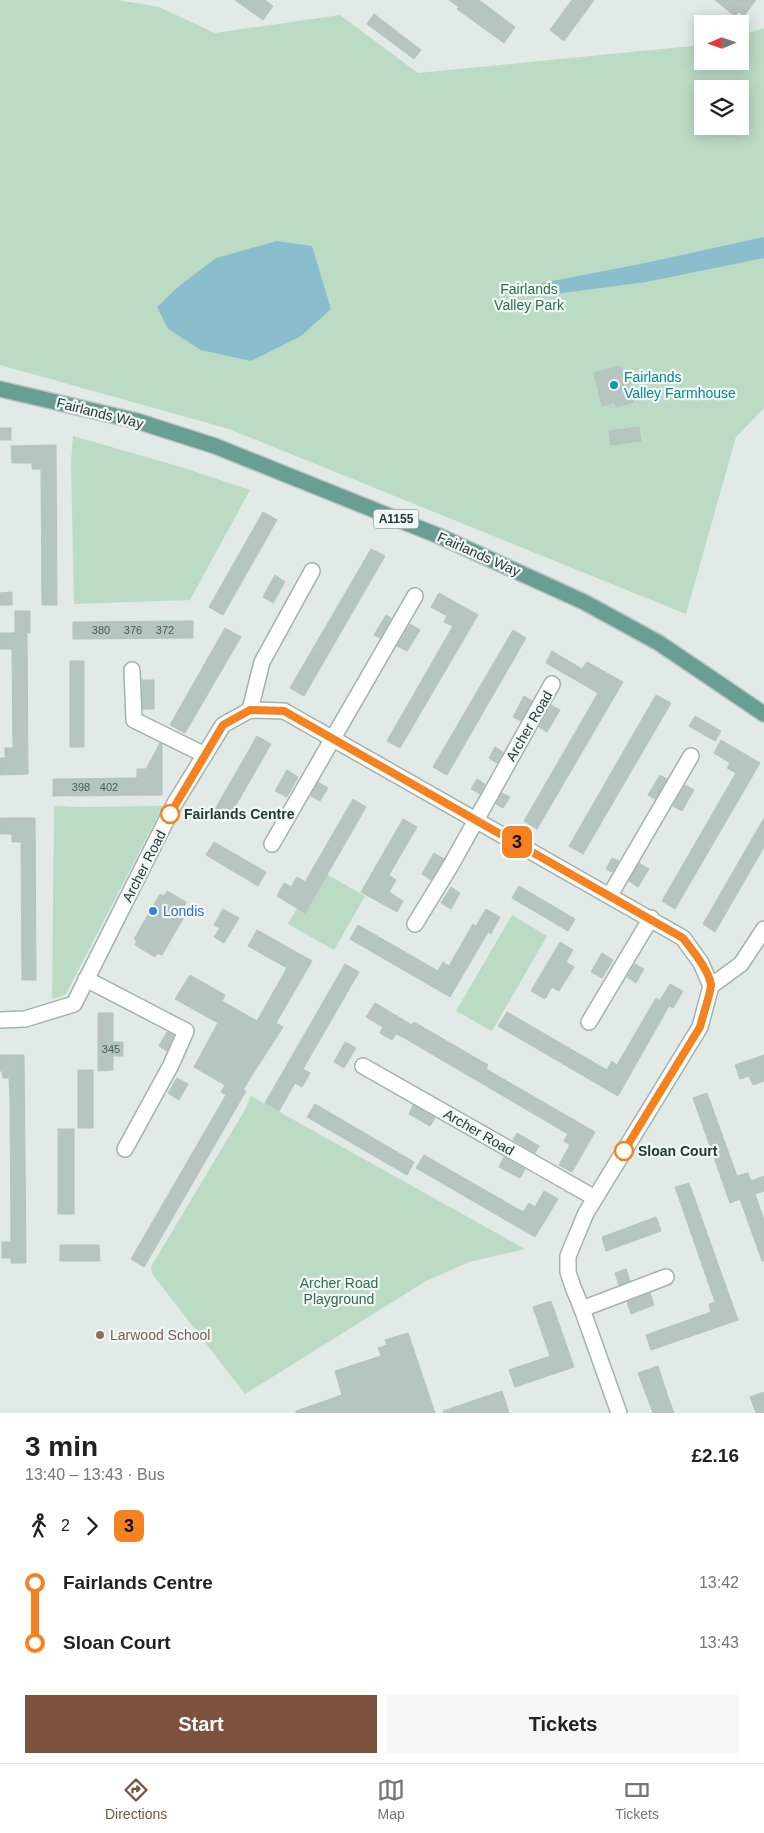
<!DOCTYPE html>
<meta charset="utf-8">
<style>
:root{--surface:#fff;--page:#f6f6f6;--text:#222;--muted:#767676;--line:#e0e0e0;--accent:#7c513d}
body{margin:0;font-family:Arial,sans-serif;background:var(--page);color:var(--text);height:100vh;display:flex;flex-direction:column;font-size:19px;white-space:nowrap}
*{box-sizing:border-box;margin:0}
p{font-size:16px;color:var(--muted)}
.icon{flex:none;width:28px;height:28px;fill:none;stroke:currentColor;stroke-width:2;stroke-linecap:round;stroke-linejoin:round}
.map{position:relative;height:1413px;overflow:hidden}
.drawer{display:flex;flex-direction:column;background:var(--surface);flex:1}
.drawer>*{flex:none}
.badge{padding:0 10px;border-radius:8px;font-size:18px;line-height:32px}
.needle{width:32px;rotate:268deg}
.buttons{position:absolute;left:694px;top:15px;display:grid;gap:10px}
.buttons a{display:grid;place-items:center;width:55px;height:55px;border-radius:0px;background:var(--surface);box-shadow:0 2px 12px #0003;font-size:25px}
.map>.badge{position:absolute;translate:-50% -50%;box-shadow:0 0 0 2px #fff}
.legs{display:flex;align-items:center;gap:8px;height:55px;padding:0 25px;font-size:16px}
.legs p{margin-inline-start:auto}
.headline{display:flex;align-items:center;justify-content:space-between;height:85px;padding:0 25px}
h1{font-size:28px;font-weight:700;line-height:38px}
.primary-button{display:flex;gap:10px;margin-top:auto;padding:10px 25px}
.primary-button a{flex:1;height:58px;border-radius:0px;background:var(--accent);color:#fff;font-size:20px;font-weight:700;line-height:58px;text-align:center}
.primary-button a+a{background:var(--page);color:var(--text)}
ul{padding:0 25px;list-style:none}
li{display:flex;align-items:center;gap:18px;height:60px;font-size:19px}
li i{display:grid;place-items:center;width:8px;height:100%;margin:0 6px;background:currentColor}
li i::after{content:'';width:12px;height:12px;margin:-6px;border:4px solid;border-radius:50%;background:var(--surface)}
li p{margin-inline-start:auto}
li:first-child i{background:linear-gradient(#0000 50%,currentColor 0)}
li:last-child i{background:linear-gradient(currentColor 50%,#0000 0)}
.menu{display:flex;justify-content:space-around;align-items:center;height:70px;border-top:1px solid var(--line);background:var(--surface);font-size:14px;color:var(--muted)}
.menu a{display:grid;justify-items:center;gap:2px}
.menu .selected{color:var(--accent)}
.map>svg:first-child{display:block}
.green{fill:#bbdbc5;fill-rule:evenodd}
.water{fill:#8bbecd}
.building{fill:#b6c5c0;stroke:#b3c4be}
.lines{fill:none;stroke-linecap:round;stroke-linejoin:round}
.street-casing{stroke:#a4b2ae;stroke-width:18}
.primary-casing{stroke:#bdc4c2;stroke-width:18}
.street{stroke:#fff;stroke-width:15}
.primary{stroke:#689e93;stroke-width:15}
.line-1-casing{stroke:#fff;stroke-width:11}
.line-1{stroke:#f58220;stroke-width:8}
.culture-dot{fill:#0f9aa8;stroke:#f1f7f4;stroke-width:2}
.stop-1-dot{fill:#fff;stroke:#f58220;stroke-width:2.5}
.shop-dot{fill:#3f7fe0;stroke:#f1f7f4;stroke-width:2}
.education-dot{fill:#8d6e63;stroke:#f1f7f4;stroke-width:2}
.labels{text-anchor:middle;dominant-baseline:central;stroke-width:4.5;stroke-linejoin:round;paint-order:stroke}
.number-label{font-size:11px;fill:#475d58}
.shield{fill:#f1f7f4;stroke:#60736e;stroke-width:1}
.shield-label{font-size:12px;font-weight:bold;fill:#223a35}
.park-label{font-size:14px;fill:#2f6e4b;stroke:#f1f7f4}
.culture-label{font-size:14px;fill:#0d838f;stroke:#f1f7f4;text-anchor:start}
.street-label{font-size:14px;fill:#223a35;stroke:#f1f7f4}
.stop-label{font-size:14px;font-weight:bold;fill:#223a35;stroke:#f1f7f4;text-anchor:start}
.shop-label{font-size:14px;fill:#366cbe;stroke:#f1f7f4;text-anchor:start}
.education-label{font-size:14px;fill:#785e54;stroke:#f1f7f4;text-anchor:start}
</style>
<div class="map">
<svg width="764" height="1413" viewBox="0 0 764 1413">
<rect width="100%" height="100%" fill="#e1eae7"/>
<g class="green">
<path d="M0 0H118L159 7 215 33 340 15 418 73 702 45V61H740V36L764 28V408L736 437 686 614 229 429 0 365ZM702 89H740V126H702Z"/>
<path d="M73 436 181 467 250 490 190 600 74 604 71 462Z"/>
<path d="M54 806 79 807 163 806 66 994 52 999Z"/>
<path d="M319 870 365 896 334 950 288 924Z"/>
<path d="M512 915 547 936 492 1031 456 1011Z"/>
<path d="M251 1096 525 1249 469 1262 426 1281 245 1394 153 1275 151 1267 246 1108Z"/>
</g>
<g class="water">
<path d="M764 237V258L646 282 533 297 542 283 645 263Z"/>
<path d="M277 241 312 246 331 309 301 336 251 361 201 350 168 329 157 307 179 286 216 258Z"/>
</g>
<g class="building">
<path d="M235 0H265L273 6 263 20Z"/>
<path d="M449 0H479L515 27 504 43 457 9 459 7Z"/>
<path d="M572 0H594L564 41 550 30Z"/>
<path d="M715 0H756L744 16 739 12 735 16Z"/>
<path d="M374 14 421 50 414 59 367 24Z"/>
<path d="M618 366V368L621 367 624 378 628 377 634 402 616 407 615 402 602 406 594 373Z"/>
<path d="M639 427 641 441 611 445 609 431Z"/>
<rect x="0" y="428" width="11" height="12"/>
<path d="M56 445 57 605H42L41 469H32V463H12L11 446Z"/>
<path d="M263 512 277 520 223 615 209 607Z"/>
<path d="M371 549 385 556 304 696 290 688Z"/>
<path d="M275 575 285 582 273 603 263 597Z"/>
<path d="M12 592V605H0V593Z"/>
<path d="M439 593 478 615 400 748 387 741 453 626 444 622 447 616 431 607Z"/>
<path d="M15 611H30V633H27L28 774 0 775V758H5V748H13L12 649H0V633H15Z"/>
<path d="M386 615 391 618 380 638 374 635Z"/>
<path d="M193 621V638L73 639V622Z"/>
<path d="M410 624 420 630 407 651 397 646Z"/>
<path d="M225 628 241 637 185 733 170 725Z"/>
<path d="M513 630 526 638 447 775 433 767Z"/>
<path d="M552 651 582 669 587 662 623 682 537 829 524 821 598 693 546 663Z"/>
<rect x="70" y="661" width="14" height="86"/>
<path d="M142 680H154V709H143Z"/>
<path d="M656 695 671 703 583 854 569 846Z"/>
<path d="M524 696 532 701 521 721 513 717Z"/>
<path d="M551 705 560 710 547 732 539 727Z"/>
<path d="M695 716 721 731 715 741 689 726Z"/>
<path d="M257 736 271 744 228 819 214 811Z"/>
<path d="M721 740 760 763 675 909 662 901 736 773 727 768 730 763 714 753Z"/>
<path d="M160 743 162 744V795L53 796V779L137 778V769H146Z"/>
<path d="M495 747 503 752 497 763 489 758Z"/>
<path d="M287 770 298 777 287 797 275 791Z"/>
<path d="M660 775 667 779 655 799 648 795Z"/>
<path d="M477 779 485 784 480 794 471 789Z"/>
<path d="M318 782 328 788 320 801 311 796Z"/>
<path d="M685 785 694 790 682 811 673 806Z"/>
<path d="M502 793 510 797 503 808 496 804Z"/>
<path d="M353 799 366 807 305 913 277 896 284 883 291 887 297 877 305 882Z"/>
<path d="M0 818H35L36 980H22L21 842H12V834H0Z"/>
<path d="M764 818V847L715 932 703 924Z"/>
<path d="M403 819 417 827 389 875 396 880 389 892 403 901 397 912 361 892Z"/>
<path d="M214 842 266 872 258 886 206 855Z"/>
<path d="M434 853 444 859 431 880 422 874Z"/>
<path d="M612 858 619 861 612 872 606 869Z"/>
<path d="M639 863 649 869 638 887 629 881Z"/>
<path d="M519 886 575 919 568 931 512 898Z"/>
<path d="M451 887 460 893 451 909 441 903Z"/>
<path d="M167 891 186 902 184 907 188 910 162 955 157 953 155 957 135 945 137 941 134 939 160 894 164 896Z"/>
<path d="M223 909 239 918 224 943 214 937 220 928 214 925Z"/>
<path d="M486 909 500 917 491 934 488 932 450 997 350 939 358 925 438 971 443 962 449 966 473 924 476 926Z"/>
<path d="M257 930 312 961 276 1023 283 1027 249 1080 243 1090 246 1091 144 1267 131 1259 226 1095 221 1092 225 1085 194 1067 218 1023 175 999 190 975 225 995 222 1001 257 1021 287 968 248 946Z"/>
<path d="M560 942 573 950 566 962 574 967 559 991 552 987 545 999 531 991Z"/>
<path d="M602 953 613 960 602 978 591 972Z"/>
<path d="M345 964 359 972 303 1069 310 1073 302 1087 295 1083 279 1111 265 1103Z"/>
<path d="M635 964 644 969 636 983 627 977Z"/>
<path d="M670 984 683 991 673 1008 660 1000Z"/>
<path d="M656 998 669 1006 618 1096 498 1026 507 1012 607 1070 612 1061 617 1065Z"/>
<path d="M375 1003 412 1025 414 1022 488 1065 486 1069 595 1132 572 1172 559 1165 570 1145 564 1141 568 1134 401 1036 396 1034 392 1040 380 1033 383 1027 366 1017Z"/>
<path d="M98 1013H113V1042H123V1056H113V1070L98 1071Z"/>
<path d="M167 1032 174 1035 167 1051 159 1046Z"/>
<path d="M345 1042 356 1048 344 1068 334 1062Z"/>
<path d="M0 1055H24L26 1263H11V1258H2V1242H11L10 1098 9 1078H3L2 1071H0Z"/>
<path d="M764 1055V1081L753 1085 749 1076 740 1079 735 1065Z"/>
<rect x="78" y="1070" width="15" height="58"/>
<path d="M177 1078 188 1084 179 1100 168 1093Z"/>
<path d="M707 1093 737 1176 748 1173 751 1181 764 1176V1191L755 1194 764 1220V1261H762L740 1199 730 1203 693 1098Z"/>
<path d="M315 1104 414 1162 407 1175 307 1117Z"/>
<path d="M413 1105 435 1118 430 1126 409 1114Z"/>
<rect x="58" y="1129" width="16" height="85"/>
<path d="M517 1133 539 1146 535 1153 513 1140Z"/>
<path d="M424 1155 523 1212 529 1203 535 1207 544 1191 558 1199 535 1237 416 1168Z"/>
<path d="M504 1157 525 1169 520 1178 499 1167Z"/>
<path d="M689 1183 738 1320 651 1350 646 1335 711 1312 709 1304 715 1302 675 1187Z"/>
<path d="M656 1217 661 1231 606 1251 602 1237Z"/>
<path d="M60 1245H99L100 1261H60Z"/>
<path d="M626 1269 630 1281 619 1285 615 1273Z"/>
<path d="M650 1293 654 1305 631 1314 627 1302Z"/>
<path d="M551 1301 574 1367 515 1387 509 1370 550 1356 533 1307Z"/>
<path d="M408 1333 435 1413H296V1411L342 1395 335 1371 381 1356 378 1348 387 1345 385 1340Z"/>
<path d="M658 1366 668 1397 674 1413H653L638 1373Z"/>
<path d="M502 1391 509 1413H444L443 1411Z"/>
<path d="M764 1392V1413H756L750 1397Z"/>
</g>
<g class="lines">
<g class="street-casing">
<g id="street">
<path d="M132 670 134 720 205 755"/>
<path d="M250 710 262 662 312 571"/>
<path d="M272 844 415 596"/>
<path d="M610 895 691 756"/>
<path d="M415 924 451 865 552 684"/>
<path d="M86 979 186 1031 171 1065 125 1149"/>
<path d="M711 986 741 964 764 929"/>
<path d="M0 1020 25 1019 74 1004 175 803 223 725 250 710 284 711 683 938 701 963 711 986 700 1027 586 1213 568 1256V1272L573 1287 582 1309 619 1413"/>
<path d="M589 1022 651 918"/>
<path d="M363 1066 595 1198"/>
<path d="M582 1309 666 1277"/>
</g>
</g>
<g class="primary-casing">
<path id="primary" d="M0 389 137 421 215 446 439 536 584 602 659 643 764 714"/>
</g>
<use href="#street" class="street"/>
<use href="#primary" class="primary"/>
</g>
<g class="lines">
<g class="line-1-casing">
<path id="line-1" d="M170 814 223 725 250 710 284 711 683 938C692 950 709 970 711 985 711 992 702 1018 700 1027L624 1151"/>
</g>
<use href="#line-1" class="line-1"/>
</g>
<circle class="culture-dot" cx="614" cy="385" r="5"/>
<g class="stop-1-dot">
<circle cx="170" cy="814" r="9"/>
<circle cx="624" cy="1151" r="9"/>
</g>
<circle class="shop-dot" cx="153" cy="911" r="5"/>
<circle class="education-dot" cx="100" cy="1335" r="5"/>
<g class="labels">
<g class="number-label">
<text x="101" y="630">380</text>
<text x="133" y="630">376</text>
<text x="165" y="630">372</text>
<text x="81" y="787">398</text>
<text x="109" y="787">402</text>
<text x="111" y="1049">345</text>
</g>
<rect class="shield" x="373.5" y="509.5" width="45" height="19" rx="4"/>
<g class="shield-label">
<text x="396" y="519">A1155</text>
</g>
<g class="park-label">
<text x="529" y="289">Fairlands<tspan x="529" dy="16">Valley Park</tspan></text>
<text x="339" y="1283">Archer Road<tspan x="339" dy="16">Playground</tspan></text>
</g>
<g class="culture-label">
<text x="624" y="377">Fairlands<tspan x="624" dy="16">Valley Farmhouse</tspan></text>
</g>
<g class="street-label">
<text transform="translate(100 413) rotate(14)">Fairlands Way</text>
<text transform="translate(479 554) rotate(24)">Fairlands Way</text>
<text transform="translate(529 726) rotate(-60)">Archer Road</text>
<text transform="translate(144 866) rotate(-63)">Archer Road</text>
<text transform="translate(479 1132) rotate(30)">Archer Road</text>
</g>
<g class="stop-label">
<text x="184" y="814">Fairlands Centre</text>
<text x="638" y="1151">Sloan Court</text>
</g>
<g class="shop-label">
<text x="163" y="911">Londis</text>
</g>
<g class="education-label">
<text x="110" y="1335">Larwood School</text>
</g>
</g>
</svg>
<div class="buttons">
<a><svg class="needle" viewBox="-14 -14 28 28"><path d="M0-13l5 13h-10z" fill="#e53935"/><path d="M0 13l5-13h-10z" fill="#767676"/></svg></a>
<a><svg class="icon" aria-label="layers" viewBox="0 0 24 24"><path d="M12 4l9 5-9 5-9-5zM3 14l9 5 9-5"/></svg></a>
</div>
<b class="badge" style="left:517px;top:842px;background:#f58220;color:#111">3</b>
</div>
<section class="drawer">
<div class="headline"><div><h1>3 min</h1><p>13:40 – 13:43 · Bus</p></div><b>£2.16</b></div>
<div class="legs"><svg class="icon" aria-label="walk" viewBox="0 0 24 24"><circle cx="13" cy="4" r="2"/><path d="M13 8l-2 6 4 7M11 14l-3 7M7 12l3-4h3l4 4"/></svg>2<svg class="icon" aria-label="forward" viewBox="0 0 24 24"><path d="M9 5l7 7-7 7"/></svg><b class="badge" style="background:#f58220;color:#111">3</b></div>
<ul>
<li><i style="color:#f58220"></i><b>Fairlands Centre</b><p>13:42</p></li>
<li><i style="color:#f58220"></i><b>Sloan Court</b><p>13:43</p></li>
</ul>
<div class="primary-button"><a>Start</a><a>Tickets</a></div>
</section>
<nav class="menu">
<a class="selected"><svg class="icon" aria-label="directions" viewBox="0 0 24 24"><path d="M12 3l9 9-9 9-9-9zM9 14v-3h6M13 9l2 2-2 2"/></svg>Directions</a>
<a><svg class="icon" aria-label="map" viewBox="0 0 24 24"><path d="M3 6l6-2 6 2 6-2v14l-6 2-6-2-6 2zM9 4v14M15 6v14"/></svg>Map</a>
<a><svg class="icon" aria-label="tickets" viewBox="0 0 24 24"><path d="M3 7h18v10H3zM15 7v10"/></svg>Tickets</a>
</nav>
